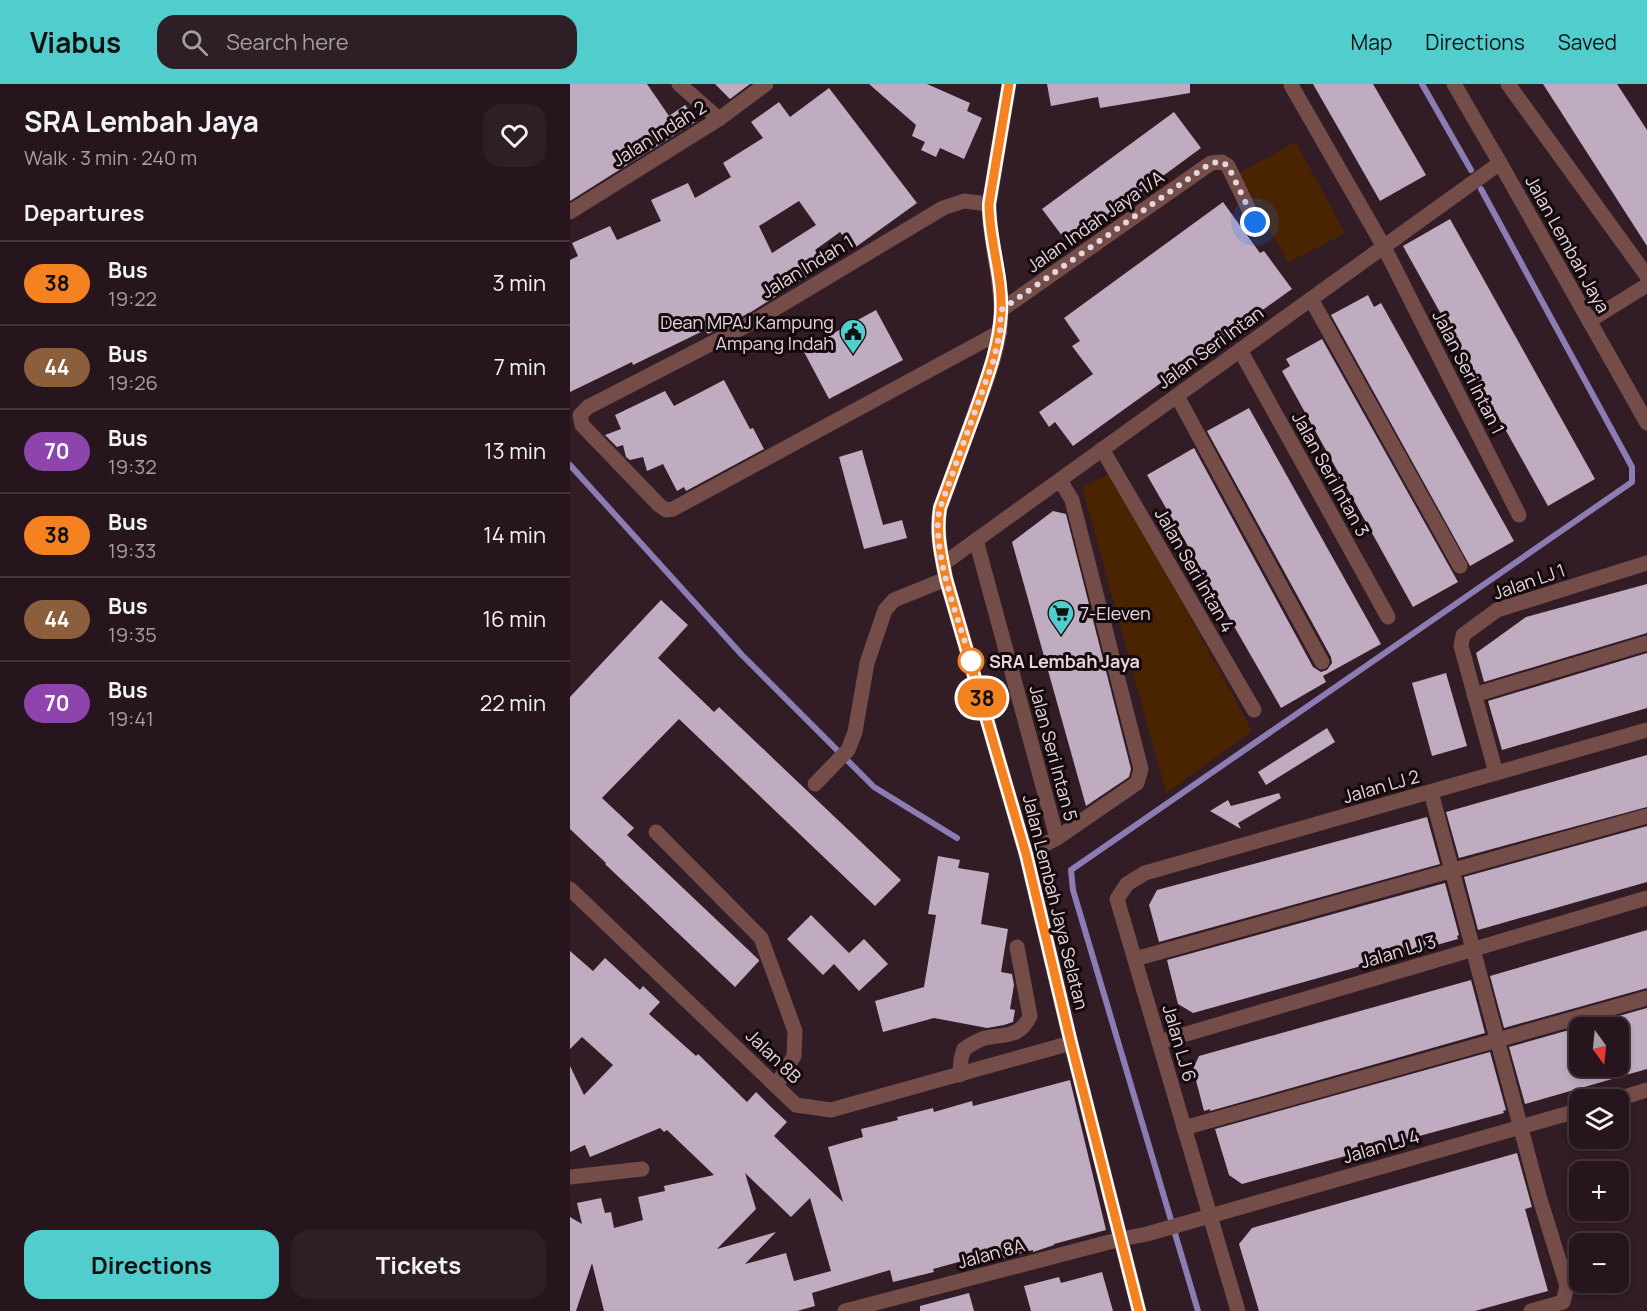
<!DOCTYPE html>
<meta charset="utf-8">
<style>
:root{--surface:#26151c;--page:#2e1e25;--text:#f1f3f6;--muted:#a49fa3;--line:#42343b;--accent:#52cdce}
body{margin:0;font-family:Manrope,sans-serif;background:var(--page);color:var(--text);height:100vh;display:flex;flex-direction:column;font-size:22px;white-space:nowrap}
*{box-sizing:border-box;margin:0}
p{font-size:20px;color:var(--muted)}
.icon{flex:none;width:33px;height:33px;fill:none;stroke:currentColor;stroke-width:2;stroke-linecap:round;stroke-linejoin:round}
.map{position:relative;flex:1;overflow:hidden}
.panel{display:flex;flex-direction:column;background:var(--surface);width:570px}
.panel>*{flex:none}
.badge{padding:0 12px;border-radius:20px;font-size:21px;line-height:39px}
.needle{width:39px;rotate:165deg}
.controls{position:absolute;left:999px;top:933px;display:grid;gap:12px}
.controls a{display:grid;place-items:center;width:60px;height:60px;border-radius:12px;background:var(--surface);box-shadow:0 3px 9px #0003,0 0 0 2px var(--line);font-size:30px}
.you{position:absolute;width:30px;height:30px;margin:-15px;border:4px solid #fff;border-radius:50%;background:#1a73e8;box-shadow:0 0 0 9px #1a73e833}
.map>.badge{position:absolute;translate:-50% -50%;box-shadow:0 0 0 3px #fff}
h2{padding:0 24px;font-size:22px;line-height:54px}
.round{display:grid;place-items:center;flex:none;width:63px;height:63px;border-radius:18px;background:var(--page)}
.summary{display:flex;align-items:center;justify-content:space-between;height:102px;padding:0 24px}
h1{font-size:28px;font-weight:700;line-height:45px}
.primary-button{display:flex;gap:12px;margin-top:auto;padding:12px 24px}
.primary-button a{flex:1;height:69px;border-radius:18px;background:var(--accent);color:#111;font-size:24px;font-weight:700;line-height:69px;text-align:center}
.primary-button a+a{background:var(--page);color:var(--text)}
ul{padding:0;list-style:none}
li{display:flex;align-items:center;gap:18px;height:84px;padding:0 24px;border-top:2px solid var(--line)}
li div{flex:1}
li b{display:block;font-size:22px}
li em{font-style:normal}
li .badge{min-width:66px;font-weight:700;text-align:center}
header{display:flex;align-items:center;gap:36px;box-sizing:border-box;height:84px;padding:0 30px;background:var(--accent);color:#111}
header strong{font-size:28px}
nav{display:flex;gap:33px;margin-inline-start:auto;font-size:21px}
.search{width:420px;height:54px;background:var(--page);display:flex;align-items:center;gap:15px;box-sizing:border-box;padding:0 21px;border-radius:18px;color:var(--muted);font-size:22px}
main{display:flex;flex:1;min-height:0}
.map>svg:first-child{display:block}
.green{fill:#4a2300}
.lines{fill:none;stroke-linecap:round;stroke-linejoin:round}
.stream{stroke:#8c7cb4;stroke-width:6}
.building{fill:#bfacc1;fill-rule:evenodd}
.minor{stroke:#744d49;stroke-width:15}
.line-casing{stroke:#fff;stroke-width:14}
.line{stroke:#f58220;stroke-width:9}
.walk{stroke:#e6d6dc;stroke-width:6;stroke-dasharray:0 10.8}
.stop-dot{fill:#fff;stroke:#f58220;stroke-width:3}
.labels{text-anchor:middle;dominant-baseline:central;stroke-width:6;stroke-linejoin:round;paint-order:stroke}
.street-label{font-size:18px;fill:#e6d6dc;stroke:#140a0e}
.poi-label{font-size:18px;fill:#e6d6dc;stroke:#140a0e;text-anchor:end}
.stop-label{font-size:18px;font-weight:bold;fill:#e6d6dc;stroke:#140a0e;text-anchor:start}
</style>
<header>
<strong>Viabus</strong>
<div class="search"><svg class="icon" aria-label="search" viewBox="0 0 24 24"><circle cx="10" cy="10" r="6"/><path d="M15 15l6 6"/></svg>Search here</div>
<nav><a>Map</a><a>Directions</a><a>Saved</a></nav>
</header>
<main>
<section class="panel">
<div class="summary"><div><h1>SRA Lembah Jaya</h1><p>Walk · 3 min · 240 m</p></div><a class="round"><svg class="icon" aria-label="heart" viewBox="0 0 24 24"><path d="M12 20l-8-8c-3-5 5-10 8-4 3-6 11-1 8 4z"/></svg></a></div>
<h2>Departures</h2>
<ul>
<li><span class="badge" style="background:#f58220;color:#111">38</span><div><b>Bus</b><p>19:22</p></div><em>3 min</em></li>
<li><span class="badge" style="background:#8b5e3c;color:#fff">44</span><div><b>Bus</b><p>19:26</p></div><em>7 min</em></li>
<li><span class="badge" style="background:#8e44ad;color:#fff">70</span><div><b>Bus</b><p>19:32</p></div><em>13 min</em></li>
<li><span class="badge" style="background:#f58220;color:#111">38</span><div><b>Bus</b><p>19:33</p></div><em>14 min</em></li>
<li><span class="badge" style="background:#8b5e3c;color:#fff">44</span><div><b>Bus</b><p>19:35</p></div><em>16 min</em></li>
<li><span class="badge" style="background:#8e44ad;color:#fff">70</span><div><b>Bus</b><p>19:41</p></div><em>22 min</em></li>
</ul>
<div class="primary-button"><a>Directions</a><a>Tickets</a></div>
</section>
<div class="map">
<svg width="1077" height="1227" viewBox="0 0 1077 1227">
<rect width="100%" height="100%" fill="#321c25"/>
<g class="green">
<path d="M726 58 775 149 718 179 669 89Z"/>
<path d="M542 389 682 647 596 709 512 403Z"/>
</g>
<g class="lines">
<g class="stream">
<path d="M852 0 901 86"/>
<path d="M0 381 172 571 304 703 387 754"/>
<path d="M628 1227 503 806 501 786 1062 398V383L911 105"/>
</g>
</g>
<g class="building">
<path d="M0 0H77L99 32 115 21 127 37 0 117Z"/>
<path d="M145 0H180L160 15Z"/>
<path d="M299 0H357L400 19 397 27 412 34 394 75 370 64 366 73 351 66 355 58 342 52 346 41Z"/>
<path d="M477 0H620V9L530 24 528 13 481 22Z"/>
<path d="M743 0H803L856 91 810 117Z"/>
<path d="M973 0H1047L1077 46V162Z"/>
<path d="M259 4 347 119 283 165 270 148 245 166 255 181 181 228 138 250 135 246 63 281 62 278 0 308V176L8 172 2 159 40 142 47 156 91 137 81 116 118 99 125 114 161 93 153 79 193 54 181 38 209 18 220 33ZM229 117 246 141 202 169 189 142Z"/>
<path d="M604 28 631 64 499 161 472 125Z"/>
<path d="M653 118 690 169 694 167 722 205 503 362 485 338 479 343 469 328 523 290 502 262 510 257 494 234Z"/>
<path d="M880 135 1025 395 978 422 833 162Z"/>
<path d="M798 211 804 223 811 219 944 457 900 482 761 231Z"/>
<path d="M306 226 333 276 259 315 233 266Z"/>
<path d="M752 255 888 498 843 523 712 287 720 282 716 275Z"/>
<path d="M154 296 180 345 183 344 194 365 116 407 114 403 107 407 93 380 77 387 73 373 60 376 56 373 53 361 47 363 35 351 51 345 45 331 95 307 104 322Z"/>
<path d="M679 324 811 560 753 592 756 598 711 624 577 391 624 364 743 583 751 588 757 586 762 579 761 573 637 347Z"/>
<path d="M292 366 313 441 332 436 337 454 294 465 269 373Z"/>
<path d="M483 427 496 430 561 685 559 693 516 722 442 458Z"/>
<path d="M1077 500V549L914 598 906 569 956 533Z"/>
<path d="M91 516 118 541 88 574 144 628 149 623 331 796 305 822 109 635 32 714 64 744 57 751 189 876V877L165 903 35 780 36 779 0 745V613Z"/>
<path d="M1077 569V624L932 666 918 617Z"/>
<path d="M876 589 897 662 862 672 842 599Z"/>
<path d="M757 644 765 658 696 701 688 688Z"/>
<path d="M1077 671V723L889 774 876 728Z"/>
<path d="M709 709 711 714 668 739 671 745 640 727 658 716 661 722Z"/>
<path d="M857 733 870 780 589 858 579 821 587 806Z"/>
<path d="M1077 742V798L908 846 894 793Z"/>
<path d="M368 772 390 776 388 784 419 789 411 840 438 845 431 888 442 890 444 901 440 925 445 926 443 938 434 941 417 944 364 934 313 948 305 917 354 903 366 831 358 830Z"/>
<path d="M875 799 889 851 887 852 888 855 623 929 608 920 597 876Z"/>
<path d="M241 831 279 869 294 855 318 880 289 907 264 880 253 891 217 855Z"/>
<path d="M1077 846V904L934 944 920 892Z"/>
<path d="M0 867 23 887 35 874 70 906 73 902 90 918 79 930 126 972 128 970 177 1018 186 1008 200 1022 217 1038 204 1052 273 1118 258 1063 293 1053 291 1045 328 1036 327 1033 363 1024 364 1028 402 1017 403 1022 500 996 536 1146 484 1160V1161L463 1168V1166L409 1180 407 1173 363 1185 364 1188 323 1198 320 1186 242 1209 245 1222 227 1227H34L22 1179 6 1227H0V1133L12 1140 7 1119 31 1114 35 1129 41 1128 44 1144 73 1136 68 1113 95 1107 94 1102 144 1091 97 1046 94 1048 90 1044 20 1073 15 1061 0 1068V982L14 1011 43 981 12 953 0 965ZM175 1089 221 1133 240 1114 261 1187 224 1197 216 1169 175 1180 206 1148 147 1165 186 1125Z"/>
<path d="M901 896 915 949 640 1027V1025L634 1027 623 985 629 972Z"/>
<path d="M1077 924V985L955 1020 939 963ZM1010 944H1048V982H1010Z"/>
<path d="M920 968 936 1026 933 1027 934 1029 672 1100 659 1091 645 1045Z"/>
<path d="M947 1069 962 1123 955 1125 978 1207 905 1227H689L669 1160 682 1144Z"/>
<path d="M532 1188 543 1227H461L454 1202 489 1193 491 1199Z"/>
<path d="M399 1209 404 1227H350V1222Z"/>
</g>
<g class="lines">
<g class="minor">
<path d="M109 0 149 35"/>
<path d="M439 0 419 120C419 156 431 190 431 226 431 262 417 295 405 328 393 360 382 392 370 424 366 450 371 470 376 495L456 770 501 959 569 1227"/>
<path d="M884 0 930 79 1077 339"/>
<path d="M938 0 1077 192"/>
<path d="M721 1 814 163 949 431"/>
<path d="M419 120 394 117 373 124 183 238 18 323 10 331 12 341 89 421 96 426 103 425 430 248"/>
<path d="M0 128 149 35 196 0"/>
<path d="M741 215 890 482"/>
<path d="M431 226 641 79 652 78 658 82 685 138"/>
<path d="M1019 237 1077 201"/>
<path d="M670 266 818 533"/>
<path d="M607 312 752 578"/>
<path d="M532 365 684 626"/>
<path d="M406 456 487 754 456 770"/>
<path d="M373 480 930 79"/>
<path d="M904 611 1077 559"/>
<path d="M926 689 891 562 893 551 927 526 1077 479"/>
<path d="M245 700 278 666 285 648 297 579 315 526 324 516 376 495"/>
<path d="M861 708 969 1112 997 1202 993 1218 961 1227"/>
<path d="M86 748 191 854 225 947 224 972 206 1002"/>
<path d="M487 754 567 699 571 685 502 416 490 396"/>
<path d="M0 805 226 1021 261 1026 501 959"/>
<path d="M565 875 1077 732"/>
<path d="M589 958 1077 814"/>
<path d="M390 991 391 975 394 965C400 961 408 956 415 954 435 950 450 954 460 932L447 863"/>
<path d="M1045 1016 1077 1006"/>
<path d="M614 1044 1077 914"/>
<path d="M0 1093 72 1085"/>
<path d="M275 1227 551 1155 577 1150 1010 1026"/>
<path d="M668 1227 547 815 557 800 575 789 1077 646"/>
</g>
</g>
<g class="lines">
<g class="line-casing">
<path id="line" d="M439 0 419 120C419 157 433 192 431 229 429 263 417 294 406 326 394 358 382 391 370 424 366 450 371 470 376 495L456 770 501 959 569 1227"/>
</g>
<use href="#line" class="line"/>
<path class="walk" d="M401 577C389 537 368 484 368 443 367 437 369 430 370 424L424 275 430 248 431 226 641 79 652 78 658 82 685 138"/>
</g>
<defs>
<g id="civic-pin" transform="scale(1.35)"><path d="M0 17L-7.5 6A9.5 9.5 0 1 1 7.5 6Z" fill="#52cdce" stroke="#140a0e"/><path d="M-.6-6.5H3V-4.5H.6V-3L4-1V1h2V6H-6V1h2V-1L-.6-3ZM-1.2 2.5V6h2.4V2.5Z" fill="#111"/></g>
<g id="supermarket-pin" transform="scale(1.35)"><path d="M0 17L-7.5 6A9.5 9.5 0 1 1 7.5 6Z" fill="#52cdce" stroke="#140a0e"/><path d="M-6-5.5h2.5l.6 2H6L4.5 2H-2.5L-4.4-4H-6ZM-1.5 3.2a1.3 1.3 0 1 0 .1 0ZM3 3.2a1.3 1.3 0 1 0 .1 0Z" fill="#111"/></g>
</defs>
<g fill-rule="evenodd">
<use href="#civic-pin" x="283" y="248"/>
<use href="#supermarket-pin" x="491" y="529"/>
</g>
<circle class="stop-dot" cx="401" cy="577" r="12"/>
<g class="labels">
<g class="street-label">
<text transform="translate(89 49) rotate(-32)">Jalan Indah 2</text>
<text transform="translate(525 137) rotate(-35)">Jalan Indah Jaya 1/A</text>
<text transform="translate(998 160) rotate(61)">Jalan Lembah Jaya</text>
<text transform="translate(237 182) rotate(-31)">Jalan Indah 1</text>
<text transform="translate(640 263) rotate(-36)">Jalan Seri Intan</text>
<text transform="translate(899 288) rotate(63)">Jalan Seri Intan 1</text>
<text transform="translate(761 390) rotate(61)">Jalan Seri Intan 3</text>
<text transform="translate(625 486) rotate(60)">Jalan Seri Intan 4</text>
<text transform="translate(959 497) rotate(-19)">Jalan LJ 1</text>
<text transform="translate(484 669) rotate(75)">Jalan Seri Intan 5</text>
<text transform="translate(811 702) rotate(-16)">Jalan LJ 2</text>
<text transform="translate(486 818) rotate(76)">Jalan Lembah Jaya Selatan</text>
<text transform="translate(828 867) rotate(-16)">Jalan LJ 3</text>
<text transform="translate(610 959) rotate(74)">Jalan LJ 6</text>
<text transform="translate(204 972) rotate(44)">Jalan 8B</text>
<text transform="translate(811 1062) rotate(-16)">Jalan LJ 4</text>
<text transform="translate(421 1169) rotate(-15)">Jalan 8A</text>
</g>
<g class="poi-label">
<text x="264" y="238">Dean MPAJ Kampung<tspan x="264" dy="21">Ampang Indah</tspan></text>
<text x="510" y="529" text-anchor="start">7-Eleven</text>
</g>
<g class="stop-label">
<text x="419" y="577">SRA Lembah Jaya</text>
</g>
</g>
</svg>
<div class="controls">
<a><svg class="needle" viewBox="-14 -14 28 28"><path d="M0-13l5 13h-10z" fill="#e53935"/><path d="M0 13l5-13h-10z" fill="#a49fa3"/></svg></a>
<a><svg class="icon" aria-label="layers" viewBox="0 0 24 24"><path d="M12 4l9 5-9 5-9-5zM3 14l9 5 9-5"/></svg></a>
<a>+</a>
<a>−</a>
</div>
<div class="you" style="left:685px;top:138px"></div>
<b class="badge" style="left:412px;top:614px;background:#f58220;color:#111">38</b>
</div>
</main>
